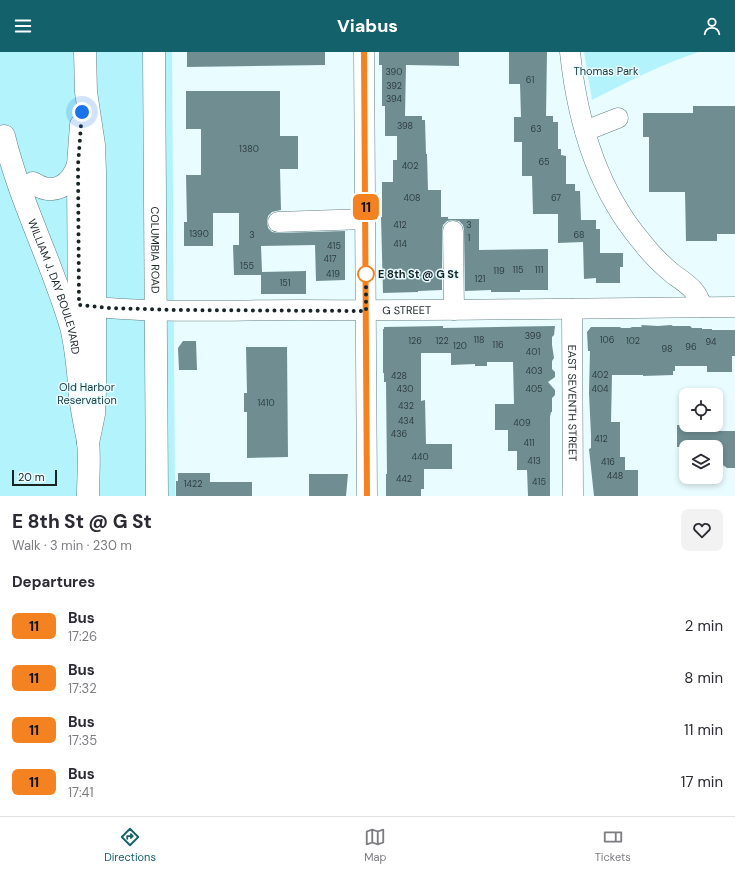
<!DOCTYPE html>
<meta charset="utf-8">
<style>
:root{--surface:#fff;--page:#f2f2f3;--text:#2b2b33;--muted:#7c7c81;--line:#e1e1e2;--accent:#13616a}
body{margin:0;font-family:"DM Sans",sans-serif;background:var(--page);color:var(--text);height:100vh;display:flex;flex-direction:column;font-size:15px;white-space:nowrap}
*{box-sizing:border-box;margin:0}
p{font-size:13px;color:var(--muted)}
.icon{flex:none;width:22px;height:22px;fill:none;stroke:currentColor;stroke-width:2;stroke-linecap:round;stroke-linejoin:round}
.map{position:relative;height:444px;overflow:hidden}
.side{display:flex;flex-direction:column;background:var(--surface);flex:1}
.side>*{flex:none}
.badge{padding:0 8px;border-radius:6px;font-size:14px;line-height:26px}
.fabs{position:absolute;left:679px;top:336px;display:grid;gap:8px}
.fabs a{display:grid;place-items:center;width:44px;height:44px;border-radius:8px;background:var(--surface);box-shadow:0 2px 6px #0003;font-size:20px}
.scale{position:absolute;left:12px;bottom:10px;width:45px;box-sizing:border-box;padding-left:4px;border:2px solid #182426;border-top:0;font-size:11px;line-height:14px;white-space:nowrap;color:#182426;-webkit-text-stroke:3px #e9fcff;paint-order:stroke}
.you{position:absolute;width:20px;height:20px;margin:-10px;border:3px solid #fff;border-radius:50%;background:#1a73e8;box-shadow:0 0 0 6px #1a73e833}
.map>.badge{position:absolute;translate:-50% -50%;box-shadow:0 0 0 2px #fff}
h2{padding:0 12px;font-size:15px;line-height:36px}
.round{display:grid;place-items:center;flex:none;width:42px;height:42px;border-radius:8px;background:var(--page)}
.head{display:flex;align-items:center;justify-content:space-between;height:68px;padding:0 12px}
h1{font-size:19px;font-weight:800;line-height:30px}
ul{padding:0;list-style:none}
li{display:flex;align-items:center;gap:12px;height:52px;padding:0 12px}
li div{flex:1}
li b{display:block;font-size:15px}
li em{font-style:normal}
li .badge{min-width:44px;font-weight:700;text-align:center}
header{display:flex;justify-content:space-between;align-items:center;height:52px;padding:0 12px;background:var(--accent);color:#fff;font-size:18px;font-weight:800}
.menu{display:flex;justify-content:space-around;align-items:center;height:56px;border-top:1px solid var(--line);background:var(--surface);font-size:11px;color:var(--muted)}
.menu a{display:grid;justify-items:center;gap:2px}
.menu .current{color:var(--accent)}
.map>svg:first-child{display:block}
.green{fill:#b3f4fc}
.building{fill:#708e92}
.lines{fill:none;stroke-linecap:round;stroke-linejoin:round}
.minor-casing{stroke:#638084;stroke-width:21}
.major-casing{stroke:#638084;stroke-width:23}
.minor{stroke:#fff;stroke-width:20}
.major{stroke:#fff;stroke-width:22}
.line-casing{stroke:#fff;stroke-width:9}
.line{stroke:#f58220;stroke-width:6}
.walk{stroke:#182426;stroke-width:4;stroke-dasharray:0 7.2}
.stop-dot{fill:#fff;stroke:#f58220;stroke-width:2}
.labels{text-anchor:middle;dominant-baseline:central;stroke-width:3;stroke-linejoin:round;paint-order:stroke}
.number-label{font-size:9px;fill:#2e3e41}
.park-label{font-size:11px;fill:#173a3e;stroke:#e9fcff}
.street-label{font-size:11px;fill:#182426;stroke:#e9fcff}
.stop-label{font-size:11px;font-weight:bold;fill:#182426;stroke:#e9fcff;text-anchor:start}
</style>
<header><svg class="icon" aria-label="menu" viewBox="0 0 24 24"><path d="M4 6h16M4 12h16M4 18h16"/></svg>Viabus<svg class="icon" aria-label="person" viewBox="0 0 24 24"><circle cx="12" cy="8" r="4"/><path d="M4 21q1-7 8-7t8 7"/></svg></header>
<div class="map">
<svg width="735" height="444" viewBox="0 0 735 444">
<rect width="100%" height="100%" fill="#e9fcff"/>
<g class="green">
<path d="M0 0H172L175 444H0Z"/>
<path d="M584 0H699C664 11 625 31 592 48Z"/>
</g>
<g class="building">
<path d="M187 0H325V13L187 15Z"/>
<path d="M379 0H459V14L406 13 405 64H422V68H425L426 102H427L428 138H441V165H448V167H479V198L548 197V238H520V240H491V238L465 239 464 178 463 173 459 169 452 168 447 169 443 173 442 179V238L418 239V240L383 241 381 165H382V130H393V108H397V84H385V54H382V13H379Z"/>
<path d="M509 0H547L546 64H553V70H558V97H561V103L566 104V132H575V139H580L581 168H596V177H600V201H623V215H620V231H596V226L584 227 583 190 558 191V162H533L532 124H522V90H514V65H521L520 32H509Z"/>
<path d="M186 39H280V84H298V117H280L281 158 272 160 268 164 267 170 268 176 272 180 278 181 345 179V228L316 229 315 193 261 194 262 220 306 219V242H261V223H234L233 193H239V161H213V194H184V170H187L186 123H201V77H186Z"/>
<path d="M693 54H735V182H717V189H686L685 140H649V85H643V61H693Z"/>
<path d="M641 273 658 274 671 273 673 274H690L692 276H702V277H712V278H735V304H732V320H707V314H675V319H673V323L643 324V323H612L611 370H620V405H625V418H638V444H594L589 397 591 396V383L589 341 590 299H588L587 280 591 275H620L621 276H630L632 275H642Z"/>
<path d="M443 274V276L555 274 554 283 552 285V293L554 306 552 309V317L555 320V325L548 330 555 338V343L552 346V360H551L550 365V444H528L527 418H517V399H508V378H495V352H514L513 310H487V314H475V312L451 313V301H421V349L425 348 426 392H452V417H424V437H421V444H386V422H387L386 330H384V321H383V277H384V275Z"/>
<path d="M183 289H196L197 318H179L178 296Z"/>
<path d="M246 295H287L288 405 247 406V360H244V341H247Z"/>
<path d="M677 373H695V379H735V416H727L723 413V398H716V395H677Z"/>
<path d="M178 421H210V430H252V444H176V429H178Z"/>
<path d="M309 422H348L346 444H309Z"/>
</g>
<g class="lines">
<g class="minor-casing">
<g id="minor">
<path d="M364 0 367 444"/>
<path d="M570 0C577 67 597 137 641 189 650 201 661 212 673 222 680 227 688 232 694 239 698 244 700 250 703 255"/>
<path d="M585 79 618 66"/>
<path d="M278 170 366 167"/>
<path d="M453 179 454 258"/>
<path id="s1" d="M79 253C151 262 227 258 300 258 445 259 590 256 735 255"/>
<path id="s2" d="M572 257 573 444"/>
</g>
</g>
<g class="major-casing">
<g id="major">
<path d="M85 0 86 40 94 93 95 120V339L94 362 88 391"/>
<path id="s3" d="M154 0 157 444"/>
<path id="s4" d="M4 84C20 150 52 210 71 275 77 299 78 321 80 344 82 360 85 374 88 389 90 407 88 426 88 444"/>
<path d="M33 131C53 144 70 135 78 113"/>
<path d="M79 282 78 113 81 73"/>
</g>
</g>
<use href="#minor" class="minor"/>
<use href="#major" class="major"/>
</g>
<g class="lines">
<g class="line-casing">
<path id="line" d="M364 0 367 444"/>
</g>
<use href="#line" class="line"/>
<path class="walk" d="M82 60 78 113 79 253 110 256 174 258 366 259V222"/>
</g>
<circle class="stop-dot" cx="366" cy="222" r="8"/>
<g class="labels">
<g class="number-label">
<text x="394" y="20">390</text>
<text x="530" y="28">61</text>
<text x="394" y="34">392</text>
<text x="394" y="47">394</text>
<text x="405" y="74">398</text>
<text x="536" y="77">63</text>
<text x="249" y="97">1380</text>
<text x="544" y="110">65</text>
<text x="410" y="114">402</text>
<text x="412" y="146">408</text>
<text x="556" y="146">67</text>
<text x="400" y="173">412</text>
<text x="469" y="173">3</text>
<text x="199" y="182">1390</text>
<text x="252" y="183">3</text>
<text x="579" y="183">68</text>
<text x="469" y="186">1</text>
<text x="400" y="192">414</text>
<text x="334" y="194">415</text>
<text x="330" y="207">417</text>
<text x="247" y="214">155</text>
<text x="518" y="218">115</text>
<text x="539" y="218">111</text>
<text x="499" y="219">119</text>
<text x="333" y="222">419</text>
<text x="480" y="227">121</text>
<text x="285" y="231">151</text>
<text x="533" y="284">399</text>
<text x="479" y="288">118</text>
<text x="607" y="288">106</text>
<text x="415" y="289">126</text>
<text x="442" y="289">122</text>
<text x="633" y="289">102</text>
<text x="711" y="290">94</text>
<text x="498" y="293">116</text>
<text x="460" y="294">120</text>
<text x="691" y="295">96</text>
<text x="667" y="297">98</text>
<text x="533" y="300">401</text>
<text x="534" y="319">403</text>
<text x="600" y="323">402</text>
<text x="399" y="324">428</text>
<text x="405" y="337">430</text>
<text x="534" y="337">405</text>
<text x="600" y="337">404</text>
<text x="266" y="351">1410</text>
<text x="406" y="354">432</text>
<text x="406" y="369">434</text>
<text x="522" y="371">409</text>
<text x="399" y="382">436</text>
<text x="601" y="387">412</text>
<text x="529" y="391">411</text>
<text x="420" y="405">440</text>
<text x="534" y="409">413</text>
<text x="608" y="410">416</text>
<text x="615" y="424">448</text>
<text x="404" y="427">442</text>
<text x="539" y="430">415</text>
<text x="193" y="432">1422</text>
</g>
<g class="park-label">
<text x="606" y="19">Thomas Park</text>
<text x="87" y="335">Old Harbor<tspan x="87" dy="13">Reservation</tspan></text>
</g>
<g class="street-label">
<text stroke="none"><textPath href="#s3" startOffset="198">COLUMBIA ROAD</textPath></text>
<text stroke="none"><textPath href="#s4" startOffset="159">WILLIAM J. DAY BOULEVARD</textPath></text>
<text stroke="none"><textPath href="#s1" startOffset="328">G STREET</textPath></text>
<text stroke="none"><textPath href="#s2" startOffset="94">EAST SEVENTH STREET</textPath></text>
</g>
<g class="stop-label">
<text x="378" y="222">E 8th St @ G St</text>
</g>
</g>
</svg>
<div class="fabs">
<a><svg class="icon" aria-label="locate" viewBox="0 0 24 24"><circle cx="12" cy="12" r="6"/><path d="M12 2v4M12 18v4M2 12h4M18 12h4"/></svg></a>
<a><svg class="icon" aria-label="layers" viewBox="0 0 24 24"><path d="M12 4l9 5-9 5-9-5zM3 14l9 5 9-5"/></svg></a>
</div>
<div class="scale">20 m</div>
<div class="you" style="left:82px;top:60px"></div>
<b class="badge" style="left:366px;top:155px;background:#f58220;color:#111">11</b>
</div>
<section class="side">
<div class="head"><div><h1>E 8th St @ G St</h1><p>Walk · 3 min · 230 m</p></div><a class="round"><svg class="icon" aria-label="heart" viewBox="0 0 24 24"><path d="M12 20l-8-8c-3-5 5-10 8-4 3-6 11-1 8 4z"/></svg></a></div>
<h2>Departures</h2>
<ul>
<li><span class="badge" style="background:#f58220;color:#111">11</span><div><b>Bus</b><p>17:26</p></div><em>2 min</em></li>
<li><span class="badge" style="background:#f58220;color:#111">11</span><div><b>Bus</b><p>17:32</p></div><em>8 min</em></li>
<li><span class="badge" style="background:#f58220;color:#111">11</span><div><b>Bus</b><p>17:35</p></div><em>11 min</em></li>
<li><span class="badge" style="background:#f58220;color:#111">11</span><div><b>Bus</b><p>17:41</p></div><em>17 min</em></li>
</ul>
</section>
<nav class="menu">
<a class="current"><svg class="icon" aria-label="directions" viewBox="0 0 24 24"><path d="M12 3l9 9-9 9-9-9zM9 14v-3h6M13 9l2 2-2 2"/></svg>Directions</a>
<a><svg class="icon" aria-label="map" viewBox="0 0 24 24"><path d="M3 6l6-2 6 2 6-2v14l-6 2-6-2-6 2zM9 4v14M15 6v14"/></svg>Map</a>
<a><svg class="icon" aria-label="tickets" viewBox="0 0 24 24"><path d="M3 7h18v10H3zM15 7v10"/></svg>Tickets</a>
</nav>
